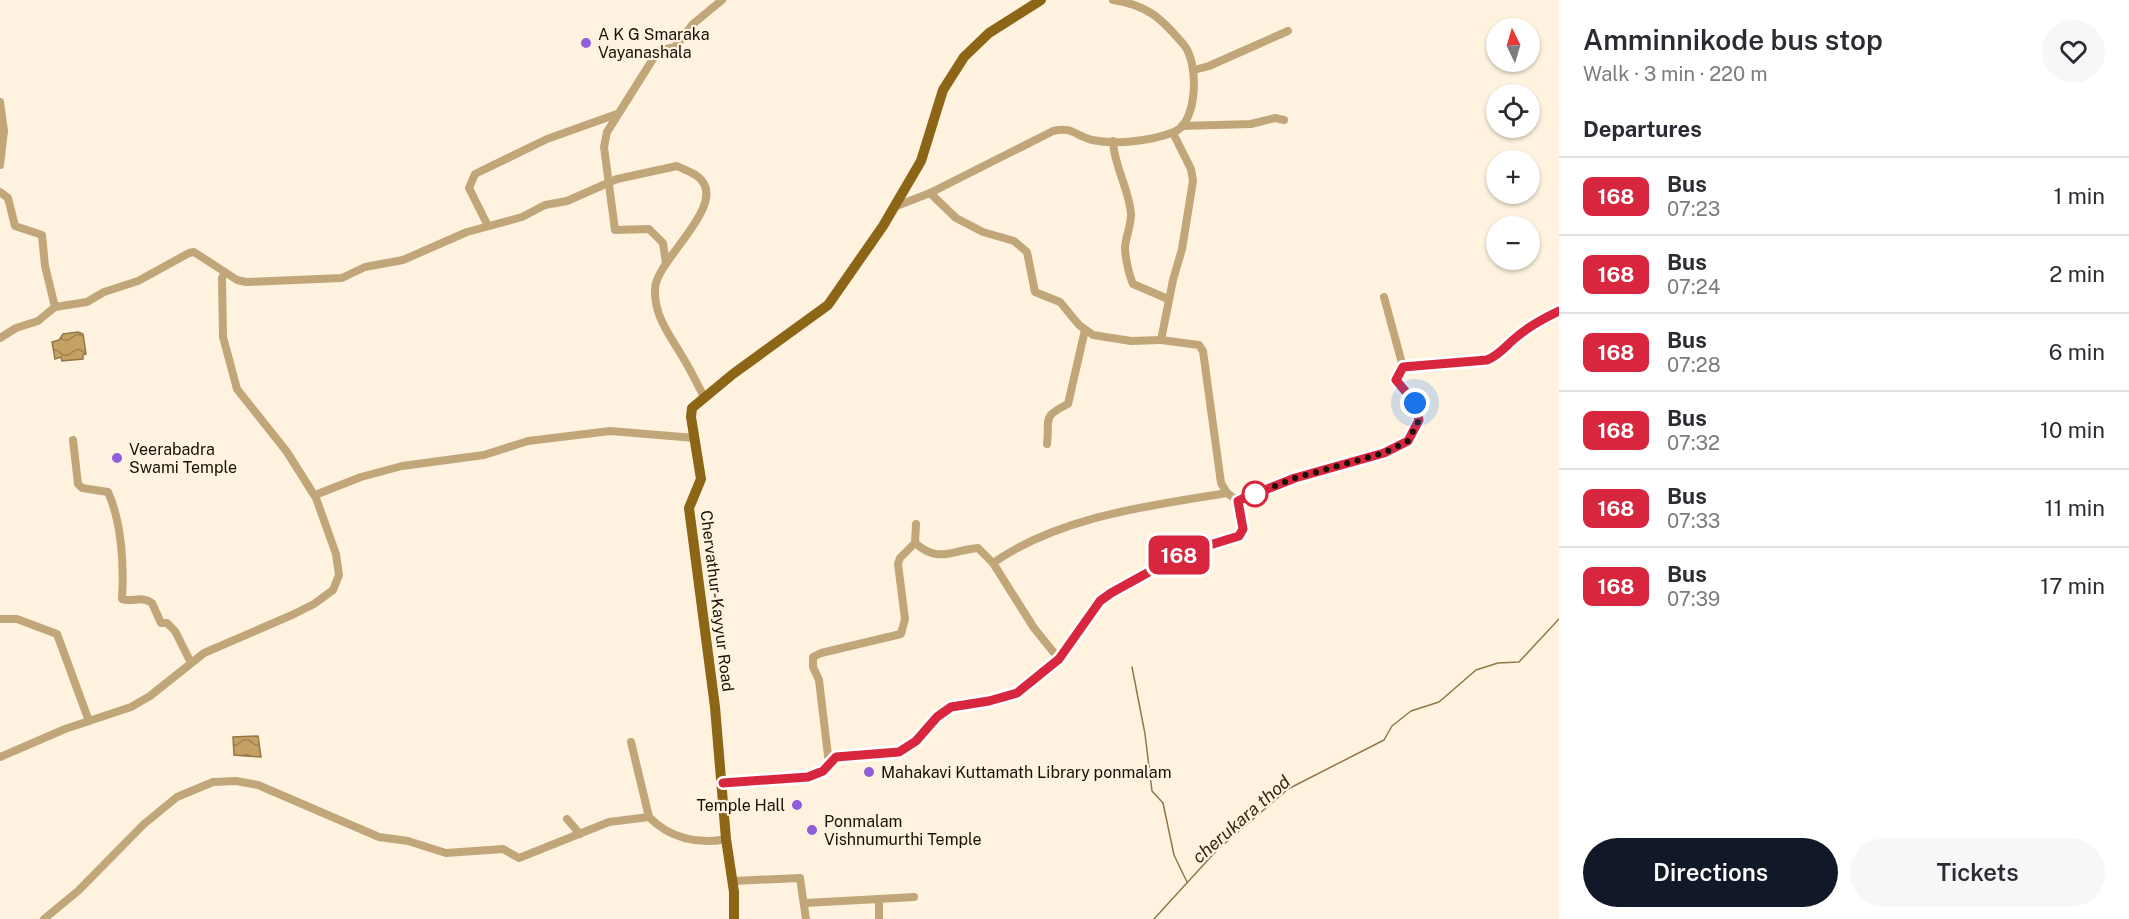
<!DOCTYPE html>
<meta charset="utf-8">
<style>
:root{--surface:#fff;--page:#f7f7f7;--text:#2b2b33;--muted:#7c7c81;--line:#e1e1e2;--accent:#111827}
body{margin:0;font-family:"Public Sans",sans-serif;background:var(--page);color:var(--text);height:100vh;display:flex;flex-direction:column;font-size:22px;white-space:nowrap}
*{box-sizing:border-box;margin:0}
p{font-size:20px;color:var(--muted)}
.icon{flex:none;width:33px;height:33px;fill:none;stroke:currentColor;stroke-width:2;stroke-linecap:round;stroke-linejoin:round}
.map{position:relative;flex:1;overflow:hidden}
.side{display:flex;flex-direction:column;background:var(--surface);width:570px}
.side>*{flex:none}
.badge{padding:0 12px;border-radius:9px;font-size:21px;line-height:39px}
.needle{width:39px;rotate:355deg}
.controls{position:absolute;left:1486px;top:18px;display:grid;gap:12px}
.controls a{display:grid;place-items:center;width:54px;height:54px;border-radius:50%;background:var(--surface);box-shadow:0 2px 4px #0004;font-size:30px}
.you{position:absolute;width:30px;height:30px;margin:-15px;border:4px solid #fff;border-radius:50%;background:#1a73e8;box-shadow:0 0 0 9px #1a73e833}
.map>.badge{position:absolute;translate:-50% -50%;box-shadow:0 0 0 3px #fff}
h2{padding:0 24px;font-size:22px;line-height:54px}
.round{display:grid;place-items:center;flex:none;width:63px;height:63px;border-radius:32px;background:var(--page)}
.headline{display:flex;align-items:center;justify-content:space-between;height:102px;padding:0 24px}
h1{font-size:28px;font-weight:600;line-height:45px}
.primary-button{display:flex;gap:12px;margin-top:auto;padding:12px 24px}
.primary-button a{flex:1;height:69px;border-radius:36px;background:var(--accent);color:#fff;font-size:24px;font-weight:600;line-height:69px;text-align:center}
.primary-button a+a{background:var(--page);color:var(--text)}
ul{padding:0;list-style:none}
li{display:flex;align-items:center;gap:18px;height:78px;padding:0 24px;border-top:2px solid var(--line)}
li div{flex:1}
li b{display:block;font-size:22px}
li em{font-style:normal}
li .badge{min-width:66px;font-weight:700;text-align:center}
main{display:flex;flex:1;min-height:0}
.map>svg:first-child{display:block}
.water{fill:url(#water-waves);stroke:#927648;stroke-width:1.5}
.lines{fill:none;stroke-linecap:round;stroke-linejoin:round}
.stream{stroke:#927648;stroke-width:1.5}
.minor{stroke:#c1a67a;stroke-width:8}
.major{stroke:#8c6517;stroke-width:10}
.line-casing{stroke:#fff;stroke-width:14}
.line{stroke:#d7263d;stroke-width:9}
.walk{stroke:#181106;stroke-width:6;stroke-dasharray:0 10.8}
.poi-dot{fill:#8f5ed8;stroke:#fff3e0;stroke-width:2}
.stop-dot{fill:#fff;stroke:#d7263d;stroke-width:3}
.labels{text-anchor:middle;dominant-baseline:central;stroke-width:4.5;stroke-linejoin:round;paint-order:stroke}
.poi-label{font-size:16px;fill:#181106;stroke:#fff3e0;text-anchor:start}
.street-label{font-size:16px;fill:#181106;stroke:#fff3e0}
.water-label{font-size:18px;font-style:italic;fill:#37270b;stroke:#fff3e0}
</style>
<main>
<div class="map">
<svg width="1559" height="919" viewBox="0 0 1559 919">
<defs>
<pattern id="water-waves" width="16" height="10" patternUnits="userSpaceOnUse" patternTransform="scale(1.5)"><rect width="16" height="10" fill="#c6a164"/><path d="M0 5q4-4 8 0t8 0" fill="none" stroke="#a08250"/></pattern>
</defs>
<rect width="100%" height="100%" fill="#fff3e0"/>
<g class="water">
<path d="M78 332 83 334 86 354 83 355V359L62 361 61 357 55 359 52 342 59 340 63 334Z"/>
<path d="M258 736 261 757 234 755 233 737Z"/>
</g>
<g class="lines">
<g class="stream">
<path d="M1132 667 1145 734 1152 791 1163 803 1174 855 1187 882"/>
<path d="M1154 919 1217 850 1288 789 1384 740 1392 726 1411 711 1439 702 1476 670 1498 663 1519 662 1559 619"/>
</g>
<g class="minor">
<path d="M1194 70 1209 66 1288 31"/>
<path d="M0 102 4 131 0 165"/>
<path d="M1182 126 1251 124 1275 118 1284 120"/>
<path d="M1173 133 1191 169 1193 181 1182 249 1173 280 1161 340 1199 345 1203 351 1221 483 1227 493 1238 501"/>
<path d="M1113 141C1114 167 1129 188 1131 214 1131 226 1126 236 1125 247 1125 257 1129 275 1133 284L1168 299"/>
<path d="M0 192 8 198 15 226 42 235 45 266 55 307"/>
<path d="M930 193 956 218 983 232 1014 241 1027 252 1035 292 1060 302 1079 325 1093 335 1131 341 1161 340"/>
<path d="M894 207 930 193 1053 131C1073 126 1075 136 1092 140 1116 145 1151 141 1174 132 1198 123 1199 63 1184 45 1162 19 1148 5 1113 0"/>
<path d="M488 226 469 188 475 174 547 139 617 114"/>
<path d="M666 263 663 243 649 229 615 230 604 147 607 132 658 51 675 47 693 24 722 0"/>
<path d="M1384 297 1403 367"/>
<path d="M0 338 16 328 38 321 55 307 87 302 104 292 138 281 189 253 194 252 237 280 246 282 342 278 365 267 403 260 467 232 522 217 545 205 567 201 617 179 677 166C683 169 691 172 697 176 733 202 655 260 655 289 654 316 669 334 682 356 690 369 697 383 704 397"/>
<path d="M73 440 78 484 82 488 108 492C122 523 124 566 122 599 132 603 142 595 152 603L161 623H167L175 631 191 663"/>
<path d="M1047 444C1050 419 1041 417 1068 404L1085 330"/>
<path d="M315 495 361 477 402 466 484 455 528 441 610 431 695 438"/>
<path d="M915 543C939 564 952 550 978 548L993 563"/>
<path d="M0 619H17L57 634 89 721"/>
<path d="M1059 659 1034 628 993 563C1060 516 1149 506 1227 493"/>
<path d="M631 742 649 817"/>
<path d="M0 757 65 729 131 707 150 696 204 653 292 615 314 604 333 590 339 575 336 554 316 498 287 452 237 389 223 337 222 278 225 272"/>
<path d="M829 764 819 680 813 667V657L821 653 901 634 905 619 898 564 900 558 915 543 916 524"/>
<path d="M723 783 808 777 823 771 836 757 899 752 916 741 937 717 951 707 989 701 1017 693 1059 659 1100 601 1111 593 1149 572 1164 559 1239 535 1243 529 1238 501 1242 499 1295 478 1384 453 1408 442 1419 420 1415 403 1396 380 1403 367 1487 360 1498 355 1538 321 1559 311"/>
<path d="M567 819 580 834"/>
<path d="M733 881 800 878 806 919"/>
<path d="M805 903 879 899"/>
<path d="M44 919 78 891 144 824 177 797 213 782 236 781 258 785 379 837 408 841 446 853 503 849 519 858 609 822 649 817C669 838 699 845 726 839"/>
<path d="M879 919V899L914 897"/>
</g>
<path class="major" d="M734 919V892L726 839 715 707 689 508 701 479 691 417 692 408 733 374 828 305 883 226 921 161 943 90 964 57 989 33 1041 0"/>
</g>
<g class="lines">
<g class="line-casing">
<path id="line" d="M723 783 808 777 823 771 836 757 899 752 916 741 937 717 951 707 989 701 1017 693 1059 659 1100 601 1111 593 1149 572 1164 559 1239 536 1243 529 1238 501 1242 499 1295 478 1384 453 1408 441 1419 420 1415 403 1396 380 1403 367 1487 360C1499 355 1504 348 1513 340 1527 327 1542 319 1559 311"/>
</g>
<use href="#line" class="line"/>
<path class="walk" d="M1255 494 1295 478 1384 453 1408 441 1419 420 1415 403"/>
</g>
<g class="poi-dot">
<circle cx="586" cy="43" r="6"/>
<circle cx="117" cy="458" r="6"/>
<circle cx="869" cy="772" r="6"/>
<circle cx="797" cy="805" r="6"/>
<circle cx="812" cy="830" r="6"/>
</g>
<circle class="stop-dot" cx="1255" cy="494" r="12"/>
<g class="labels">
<g class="poi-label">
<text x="598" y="34">A K G Smaraka<tspan x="598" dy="18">Vayanashala</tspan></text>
<text x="129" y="449">Veerabadra<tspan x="129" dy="18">Swami Temple</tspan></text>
<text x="881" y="772">Mahakavi Kuttamath Library ponmalam</text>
<text x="785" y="805" text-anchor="end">Temple Hall</text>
<text x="824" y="821">Ponmalam<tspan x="824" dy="18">Vishnumurthi Temple</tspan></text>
</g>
<g class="street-label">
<text transform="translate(717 601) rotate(83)">Chervathur-Kayyur Road</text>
</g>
<g class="water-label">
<text transform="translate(1241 819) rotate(-41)">cherukara thod</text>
</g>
</g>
</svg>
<div class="controls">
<a><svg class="needle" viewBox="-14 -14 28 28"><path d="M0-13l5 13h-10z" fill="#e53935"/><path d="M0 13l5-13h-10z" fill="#7c7c81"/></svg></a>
<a><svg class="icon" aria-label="locate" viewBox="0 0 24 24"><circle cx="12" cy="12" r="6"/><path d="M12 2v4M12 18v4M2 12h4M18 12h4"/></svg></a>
<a>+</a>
<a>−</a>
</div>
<div class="you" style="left:1415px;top:403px"></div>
<b class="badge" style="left:1179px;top:555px;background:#d7263d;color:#fff">168</b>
</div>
<section class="side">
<div class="headline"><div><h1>Amminnikode bus stop</h1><p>Walk · 3 min · 220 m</p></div><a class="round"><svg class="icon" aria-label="heart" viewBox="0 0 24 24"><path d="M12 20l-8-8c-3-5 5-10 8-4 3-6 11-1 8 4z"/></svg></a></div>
<h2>Departures</h2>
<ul>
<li><span class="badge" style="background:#d7263d;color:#fff">168</span><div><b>Bus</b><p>07:23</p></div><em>1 min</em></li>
<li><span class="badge" style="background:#d7263d;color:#fff">168</span><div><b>Bus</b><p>07:24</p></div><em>2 min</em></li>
<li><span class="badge" style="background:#d7263d;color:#fff">168</span><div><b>Bus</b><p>07:28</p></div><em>6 min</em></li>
<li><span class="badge" style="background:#d7263d;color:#fff">168</span><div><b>Bus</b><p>07:32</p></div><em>10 min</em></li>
<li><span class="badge" style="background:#d7263d;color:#fff">168</span><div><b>Bus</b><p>07:33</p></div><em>11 min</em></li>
<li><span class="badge" style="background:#d7263d;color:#fff">168</span><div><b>Bus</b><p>07:39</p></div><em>17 min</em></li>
</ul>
<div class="primary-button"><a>Directions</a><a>Tickets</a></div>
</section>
</main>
